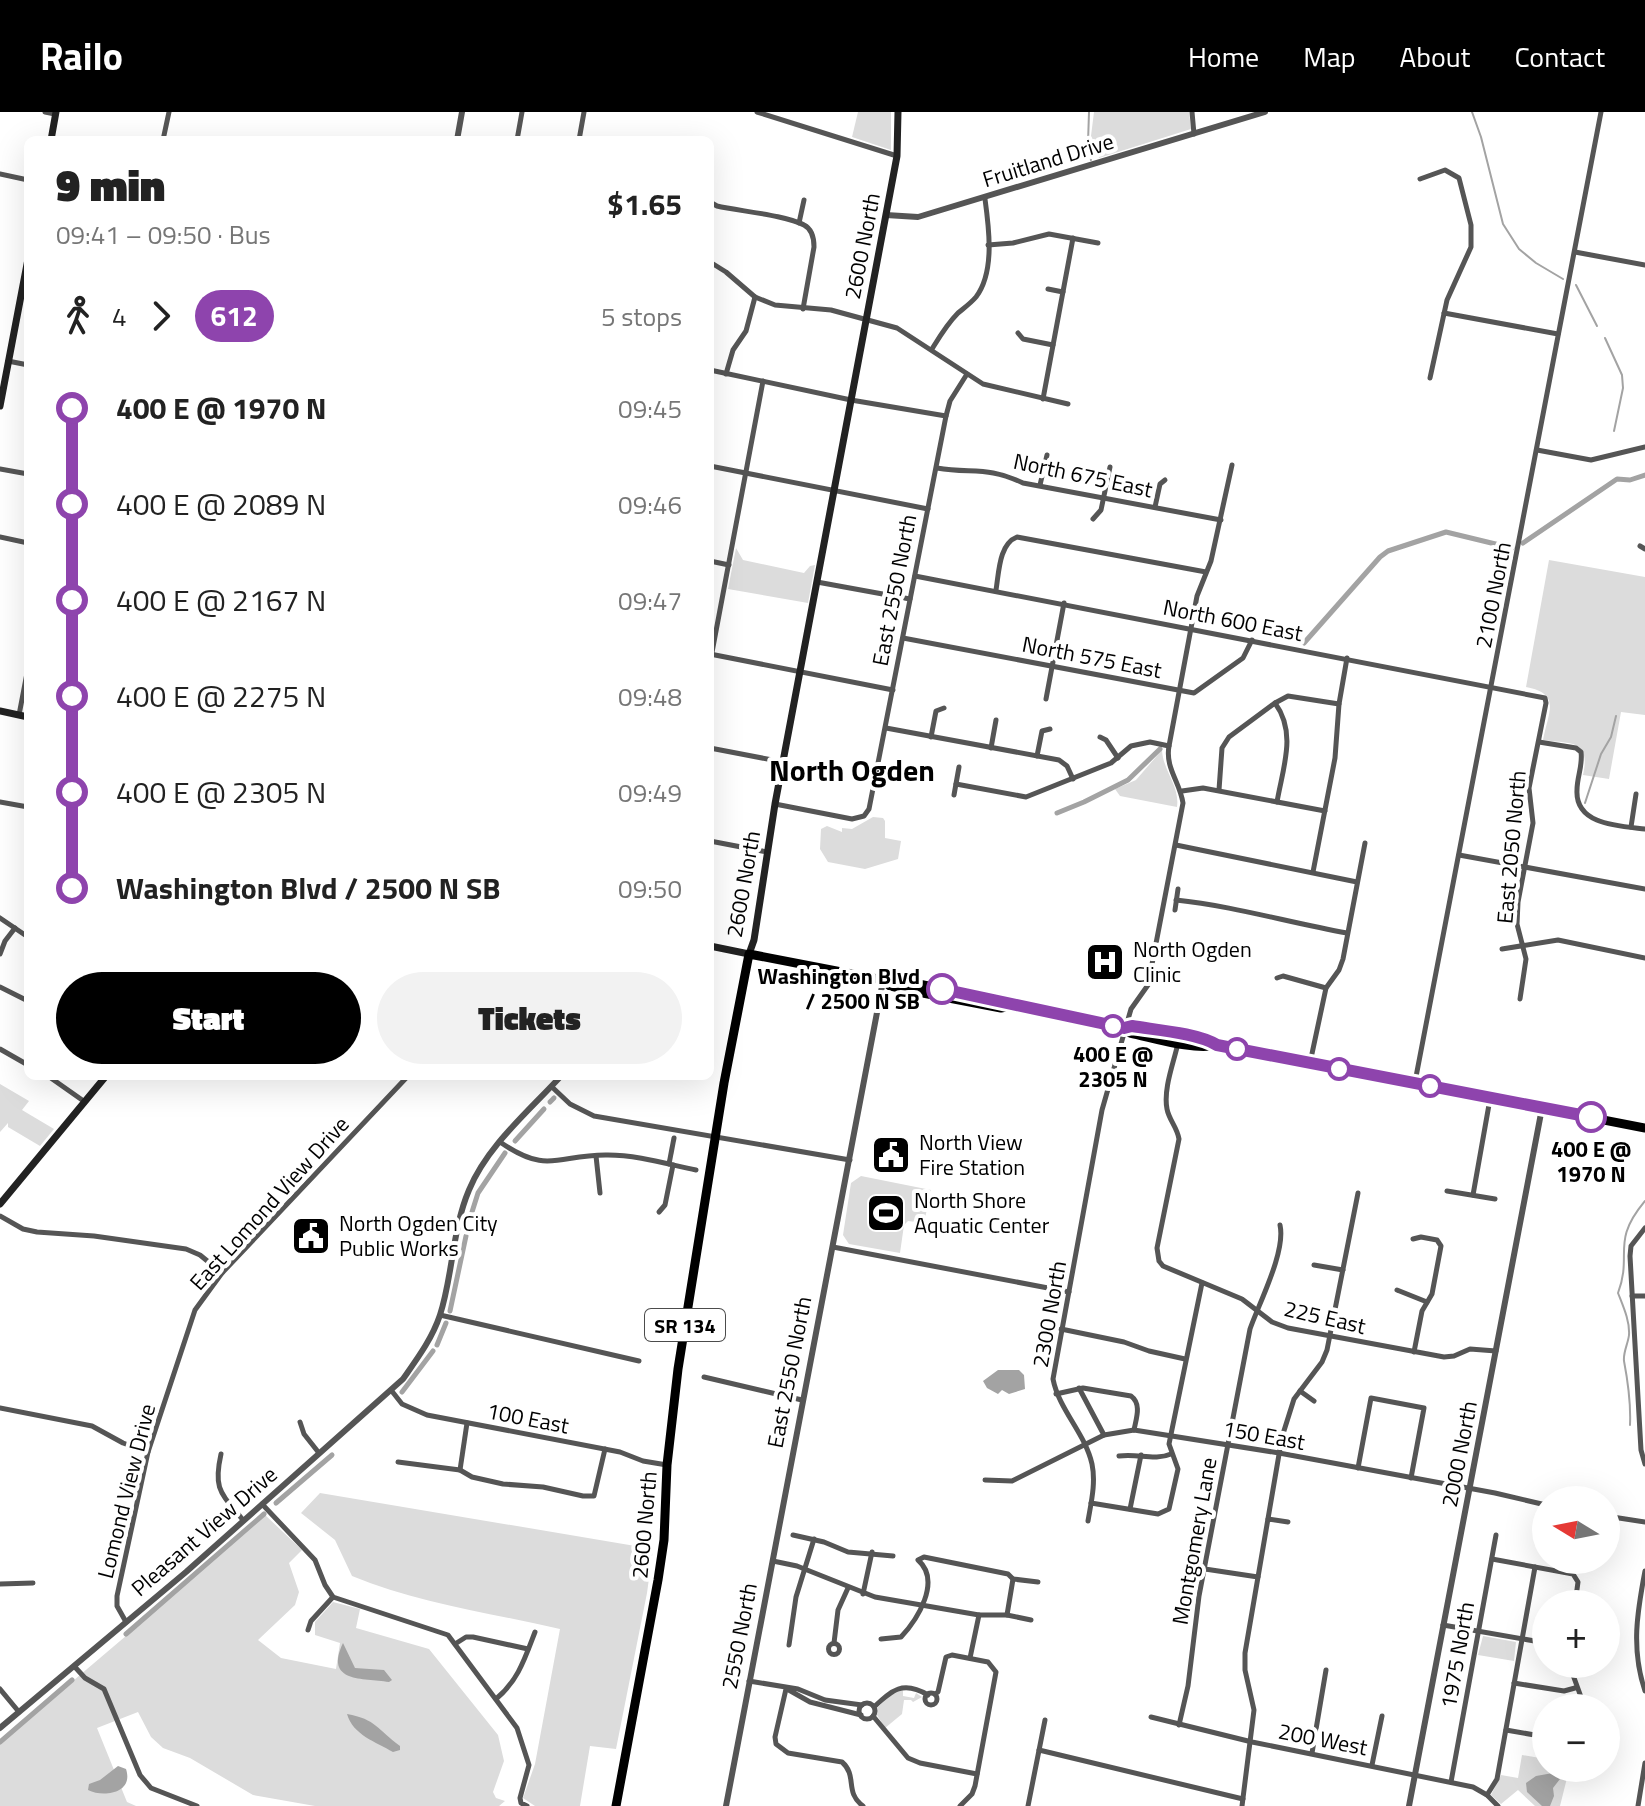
<!DOCTYPE html>
<meta charset="utf-8">
<style>
:root{--surface:#fff;--page:#f2f2f2;--text:#222;--muted:#767676;--accent:#000}
body{margin:0;font-family:"Titillium Web",sans-serif;background:var(--page);color:var(--text);height:100vh;display:flex;flex-direction:column;font-size:30px;white-space:nowrap}
*{box-sizing:border-box;margin:0}
p{font-size:26px;color:var(--muted)}
.icon{flex:none;width:44px;height:44px;fill:none;stroke:currentColor;stroke-width:2;stroke-linecap:round;stroke-linejoin:round}
.map{position:relative;flex:1;overflow:hidden}
.side{position:absolute;left:24px;top:24px;width:690px;height:944px;display:flex;flex-direction:column;background:var(--surface);border-radius:12px;box-shadow:0 8px 32px #0002}
.side>*{flex:none}
.badge{padding:0 16px;border-radius:26px;font-size:28px;line-height:52px}
.needle{width:52px;rotate:280deg}
.fabs{position:absolute;left:1532px;top:1374px;display:grid;gap:16px}
.fabs a{display:grid;place-items:center;width:88px;height:88px;border-radius:50%;background:var(--surface);box-shadow:0 8px 32px #0002;font-size:40px}
.map>.badge{position:absolute;translate:-50% -50%;box-shadow:0 0 0 4px #fff}
.legs{display:flex;align-items:center;gap:12px;height:88px;padding:0 32px;font-size:26px}
.legs p{margin-inline-start:auto}
.summary{display:flex;align-items:center;justify-content:space-between;height:136px;padding:0 32px}
h1{font-size:44px;font-weight:800;line-height:60px}
.primary-button{display:flex;gap:16px;margin-top:auto;padding:16px 32px}
.primary-button a{flex:1;height:92px;border-radius:48px;background:var(--accent);color:#fff;font-size:32px;font-weight:800;line-height:92px;text-align:center}
.primary-button a+a{background:var(--page);color:var(--text)}
ul{padding:0 32px;list-style:none}
li{display:flex;align-items:center;gap:28px;height:96px;font-size:30px}
li i{display:grid;place-items:center;width:12px;height:100%;margin:0 10px;background:currentColor}
li i::after{content:'';width:20px;height:20px;margin:-10px;border:6px solid;border-radius:50%;background:var(--surface)}
li p{margin-inline-start:auto}
li:first-child i{background:linear-gradient(#0000 50%,currentColor 0)}
li:last-child i{background:linear-gradient(currentColor 50%,#0000 0)}
header{display:flex;align-items:center;gap:48px;box-sizing:border-box;height:112px;padding:0 40px;background:var(--accent);color:#fff}
header strong{font-size:38px}
nav{display:flex;gap:44px;margin-inline-start:auto;font-size:28px}
.map>svg:first-child{display:block}
.green{fill:#dcdcdc}
.water{fill:#a3a3a3}
.lines{fill:none;stroke-linecap:round;stroke-linejoin:round}
.stream{stroke:#a3a3a3;stroke-width:2}
.canal{stroke:#a3a3a3;stroke-width:5}
.minor{stroke:#555;stroke-width:5}
.tertiary{stroke:#555;stroke-width:6}
.secondary{stroke:#222;stroke-width:7}
.primary{stroke:#000;stroke-width:9}
.line-1-casing{stroke:#fff;stroke-width:18}
.line-1{stroke:#8e44ad;stroke-width:12}
.stop-1-dot{fill:#fff;stroke:#8e44ad;stroke-width:4}
.labels{text-anchor:middle;dominant-baseline:central;stroke-width:8;stroke-linejoin:round;paint-order:stroke}
.shield{fill:#fff;stroke:#4c4c4c;stroke-width:2}
.shield-label{font-size:20px;font-weight:bold;fill:#000}
.street-label{font-size:22px;fill:#000;stroke:#fff}
.poi-label{font-size:22px;fill:#000;stroke:#fff;text-anchor:start}
.stop-label{font-size:22px;font-weight:bold;fill:#000;stroke:#fff}
.district-label{font-size:30px;font-weight:bold;fill:#000;stroke:#fff}
</style>
<header>
<strong>Railo</strong>
<nav><a>Home</a><a>Map</a><a>About</a><a>Contact</a></nav>
</header>
<div class="map">
<svg width="1645" height="1694" viewBox="0 0 1645 1694">
<rect width="100%" height="100%" fill="#fff"/>
<g class="green">
<path d="M858 0H891V38L852 25Z"/>
<path d="M1094 0H1189L1191 17 1099 46 1091 24Z"/>
<path d="M736 436 743 448 804 461 810 454 815 453 808 491 728 477Z"/>
<path d="M1549 448 1645 465V603L1621 600 1609 667 1583 663C1591 627 1571 632 1543 628 1548 600 1562 582 1526 575Z"/>
<path d="M1162 638C1163 659 1180 674 1177 695L1120 684 1115 677 1136 668Z"/>
<path d="M873 705 883 706 885 709V726L901 729 898 747 865 757 828 750 820 737 821 717 827 714 842 720V716L852 717Z"/>
<path d="M0 972 29 989 22 998 54 1017 40 1034 8 1015V1011L0 1020Z"/>
<path d="M861 1064 931 1078 924 1111 908 1109 904 1113 900 1141 849 1132 843 1123 851 1071Z"/>
<path d="M320 1381 653 1437 647 1481 616 1637 590 1634 580 1694H535L523 1686 535 1652 560 1517C491 1501 417 1491 352 1464L335 1428 301 1401Z"/>
<path d="M263 1401 302 1438 289 1451 299 1480 295 1493 258 1528 281 1546 336 1557 340 1531 315 1523V1510L333 1490 360 1497 356 1516 429 1537 498 1623 504 1649 493 1680 496 1686 505 1689 499 1694H315L253 1683 190 1646 163 1636 151 1625 138 1600 97 1616 127 1690 136 1694H0V1631L140 1512Z"/>
<path d="M1483 1524 1516 1530 1514 1549 1478 1543Z"/>
<path d="M903 1578V1584L914 1586 916 1581 922 1585 913 1590 911 1588H904L902 1602 885 1616 877 1603V1596L895 1579Z"/>
<path d="M1522 1643 1546 1647V1656H1587L1586 1664 1568 1662 1560 1694H1535L1518 1678 1501 1692 1491 1683 1501 1663 1518 1666Z"/>
</g>
<g class="water">
<path d="M998 1258H1019L1024 1263 1025 1277 1009 1282 1002 1278 998 1282 987 1276 983 1269Z"/>
<path d="M343 1531 355 1556 384 1558 392 1568 389 1570C363 1566 324 1571 343 1531Z"/>
<path d="M347 1602C376 1607 378 1618 400 1634V1638L393 1640C376 1630 353 1623 347 1602Z"/>
<path d="M118 1654 126 1657C134 1681 104 1686 88 1678L89 1672 100 1668Z"/>
<path d="M1553 1661 1560 1663V1667L1553 1676 1554 1684 1550 1694H1542L1527 1680 1526 1671 1536 1664Z"/>
</g>
<g class="lines">
<g class="stream">
<path d="M1089 0 1088 31 1091 48"/>
<path d="M1472 0 1481 25 1503 112 1519 137 1536 151 1563 167"/>
<path d="M1576 173 1597 214"/>
<path d="M1605 226 1622 263 1623 276 1614 319"/>
<path d="M1585 691 1601 642 1611 625 1616 604"/>
<path d="M1630 1313C1631 1291 1628 1270 1624 1249 1623 1240 1628 1232 1629 1223 1630 1209 1623 1194 1618 1181 1633 1141 1610 1131 1645 1089"/>
</g>
<g class="canal">
<path d="M1523 431 1617 367 1630 368 1645 363"/>
<path d="M1304 531 1380 445 1388 439 1446 420 1512 436"/>
<path d="M1057 701 1084 690 1128 668 1160 637"/>
<path d="M550 990 554 986"/>
<path d="M515 1029 544 997"/>
<path d="M472 1100 478 1081 505 1041"/>
<path d="M450 1199 466 1124"/>
<path d="M437 1233 446 1211"/>
<path d="M402 1280 433 1239"/>
<path d="M276 1391 332 1343"/>
<path d="M126 1522 264 1402"/>
<path d="M0 1630 72 1568"/>
</g>
<g class="minor">
<path d="M45 0 55 2"/>
<path d="M757 0 897 44"/>
<path d="M1192 0 1194 22"/>
<path d="M163 28 169 0"/>
<path d="M517 28 522 0"/>
<path d="M579 28 584 0"/>
<path d="M0 62 28 68"/>
<path d="M1420 67 1445 58 1459 66 1471 113V135L1447 188 1430 266"/>
<path d="M710 90 717 94C738 99 786 103 804 113 812 117 814 126 814 135L803 197"/>
<path d="M799 111 804 88"/>
<path d="M988 133 1013 131 1049 122 1098 131"/>
<path d="M1575 140 1645 153"/>
<path d="M710 150 726 160 755 185 775 193 831 198 897 216 983 272 1068 292"/>
<path d="M1048 177 1063 180"/>
<path d="M1444 201 1558 222"/>
<path d="M1018 221 1023 227 1053 233"/>
<path d="M932 237C940 224 947 212 958 201 964 196 971 191 976 185 995 160 989 116 985 87"/>
<path d="M8 249 28 253"/>
<path d="M710 258 851 288 946 304"/>
<path d="M726 262 733 238 746 219 755 185"/>
<path d="M1043 287 1073 126"/>
<path d="M1537 338 1591 348 1645 335"/>
<path d="M710 354 928 397"/>
<path d="M937 356C972 362 987 354 1023 371L1221 408"/>
<path d="M0 357 28 362"/>
<path d="M1040 373 1047 343"/>
<path d="M1155 395 1160 372 1165 368"/>
<path d="M1093 407 1101 398 1110 355"/>
<path d="M0 425 28 431"/>
<path d="M1640 434 1645 437"/>
<path d="M710 449 729 453"/>
<path d="M915 464 1545 586 1546 591 1529 676 1533 711 1518 790 1517 812 1526 847 1520 887"/>
<path d="M817 470 910 487"/>
<path d="M996 478C999 460 999 432 1017 425L1206 460"/>
<path d="M903 526 1194 581 1243 546 1252 528"/>
<path d="M710 542 893 578"/>
<path d="M710 551 763 269"/>
<path d="M1046 587 1064 491"/>
<path d="M1275 591C1297 621 1283 655 1277 690"/>
<path d="M19 603 28 556"/>
<path d="M886 616 1059 648 1067 654 1073 667"/>
<path d="M931 625 936 599 944 596"/>
<path d="M1100 625 1106 628 1118 646"/>
<path d="M1539 630 1576 636 1581 640C1583 653 1577 665 1577 678 1575 713 1619 714 1645 717"/>
<path d="M710 636 783 650"/>
<path d="M991 636 996 608"/>
<path d="M1037 644 1042 619 1050 617"/>
<path d="M956 672 1026 685 1111 651 1131 634 1150 630 1169 634"/>
<path d="M1219 678 1222 636 1229 625 1275 591 1288 584 1339 592"/>
<path d="M1182 679 1203 676 1325 699"/>
<path d="M954 683 959 655"/>
<path d="M0 690 28 695"/>
<path d="M775 692 852 707 864 704 869 697 946 304 950 289 967 262"/>
<path d="M1631 715 1636 682"/>
<path d="M710 729 767 740"/>
<path d="M1176 733 1357 770"/>
<path d="M1459 743 1645 777"/>
<path d="M1313 760 1335 646 1339 592 1347 546"/>
<path d="M1176 788C1234 794 1290 811 1347 821"/>
<path d="M1175 798 1178 777"/>
<path d="M0 806 28 825"/>
<path d="M1502 837 1558 828 1645 846"/>
<path d="M0 842 5 829 15 816"/>
<path d="M1277 866 1283 864 1326 876"/>
<path d="M0 875 28 889"/>
<path d="M1178 931C1174 950 1163 977 1167 997 1169 1008 1177 1015 1179 1027L1157 1136 1159 1149 1163 1154 1242 1187 1272 1210 1288 1216 1444 1245 1454 1244 1470 1237 1496 1239"/>
<path d="M0 937 28 953"/>
<path d="M1310 951 1326 876 1339 858 1343 847 1365 731"/>
<path d="M48 964 85 990"/>
<path d="M1415 970 1601 0"/>
<path d="M552 975 570 992 594 1004 850 1048"/>
<path d="M500 1030C549 1064 558 1042 608 1043 637 1043 667 1052 696 1058"/>
<path d="M596 1044 600 1081"/>
<path d="M669 1052 674 1026"/>
<path d="M1447 1079 1495 1087"/>
<path d="M1473 1083 1490 987"/>
<path d="M659 1100 665 1093 673 1053"/>
<path d="M0 1104 23 1117 37 1120 94 1124 186 1137 200 1143 222 1161"/>
<path d="M1645 1116 1631 1134 1630 1144 1641 1338 1645 1352"/>
<path d="M1413 1127 1421 1125 1437 1128 1441 1134 1432 1182 1422 1199 1414 1240"/>
<path d="M833 1135 1069 1180"/>
<path d="M1314 1153 1343 1158"/>
<path d="M1397 1178 1427 1190"/>
<path d="M1632 1184H1645"/>
<path d="M440 1203 639 1249"/>
<path d="M1061 1217 1124 1230 1149 1239 1185 1247"/>
<path d="M704 1265 802 1288"/>
<path d="M1079 1276 1104 1323"/>
<path d="M391 1278 402 1292 427 1303 620 1340 643 1349 667 1353"/>
<path d="M1300 1279 1314 1289"/>
<path d="M1056 1282 1083 1276 1131 1284C1142 1292 1136 1307 1134 1318"/>
<path d="M0 1296 92 1314 123 1331 148 1340"/>
<path d="M300 1310 304 1322 319 1341"/>
<path d="M221 1342C213 1378 221 1381 243 1408"/>
<path d="M1119 1344C1137 1341 1155 1349 1171 1342"/>
<path d="M398 1350 460 1358 472 1365 503 1372 543 1375 583 1384H594L605 1337"/>
<path d="M1358 1356 1371 1286 1424 1296 1411 1366"/>
<path d="M460 1358 467 1311"/>
<path d="M985 1368 1012 1369 1104 1323 1134 1318 1279 1341 1495 1381 1546 1393"/>
<path d="M1091 1391 1158 1402 1169 1397 1178 1357 1169 1332 1202 1171"/>
<path d="M262 1392 315 1448 325 1473 333 1485 448 1523 517 1616 529 1653 520 1686 521 1691 527 1694"/>
<path d="M1130 1397 1141 1343"/>
<path d="M1606 1404 1645 1410"/>
<path d="M1268 1407 1288 1410"/>
<path d="M1088 1409C1091 1391 1096 1371 1092 1352 1085 1321 1059 1298 1053 1267L1102 998 1131 897 1148 873 1183 691C1180 670 1165 656 1169 634L1197 484 1211 449 1232 353"/>
<path d="M793 1423 824 1430 848 1440 893 1444"/>
<path d="M1492 1447 1573 1462 1578 1470 1575 1492"/>
<path d="M773 1449 797 1454 875 1485 979 1503H1007L1031 1508"/>
<path d="M1205 1457 1258 1465"/>
<path d="M1645 1459C1637 1501 1631 1537 1645 1579"/>
<path d="M0 1472 33 1471"/>
<path d="M863 1482 872 1440"/>
<path d="M1007 1503 1013 1467"/>
<path d="M126 1510 117 1494V1484L148 1340 195 1198 222 1161 408 964"/>
<path d="M1443 1513 1546 1531"/>
<path d="M308 1518 311 1509 333 1485"/>
<path d="M881 1527 901 1525C917 1508 942 1469 918 1448L924 1445 1008 1462 1013 1467 1038 1470"/>
<path d="M834 1531 838 1498 848 1476"/>
<circle cx="834" cy="1537" r="5.5"/>
<path d="M455 1532 466 1525H473L528 1537"/>
<path d="M789 1533 796 1485 814 1427"/>
<path d="M970 1546 979 1503"/>
<path d="M1569 1552 1585 1596"/>
<path d="M74 1554 85 1566 104 1577 140 1663 151 1676 197 1694"/>
<path d="M749 1569 798 1577 825 1588 862 1593"/>
<path d="M1514 1571 1564 1579 1575 1576"/>
<path d="M0 1577 19 1600"/>
<path d="M786 1577 775 1625 776 1632 788 1641 842 1650C858 1664 844 1680 863 1694"/>
<path d="M787 1577 810 1590 861 1603"/>
<circle cx="931" cy="1587" r="6"/>
<path d="M935 1582 938 1580 946 1545 952 1543 988 1550 996 1560 975 1674 972 1682 960 1694"/>
<path d="M496 1587C518 1569 525 1546 535 1520"/>
<circle cx="867" cy="1599" r="8"/>
<path d="M874 1595C892 1578 903 1568 928 1583"/>
<path d="M873 1604 908 1646 920 1651 977 1662"/>
<path d="M1151 1605 1252 1630 1473 1675 1487 1683 1498 1694"/>
<path d="M1179 1613 1188 1574 1199 1484 1250 1217C1259 1191 1286 1140 1280 1113"/>
<path d="M1506 1618 1546 1625"/>
<path d="M1039 1638 1243 1687"/>
<path d="M1312 1641 1326 1558"/>
<path d="M1372 1653 1382 1604"/>
<path d="M1451 1670 1496 1423"/>
<path d="M1487 1683 1497 1667 1535 1455"/>
<path d="M1028 1694 1045 1608"/>
<path d="M1242 1694 1254 1598 1245 1558V1541L1282 1325 1294 1287 1322 1250 1327 1238 1358 1081"/>
<path d="M1638 1694 1645 1651"/>
</g>
<g class="tertiary">
<path d="M457 28 462 0"/>
<path d="M886 103 918 105 1265 0"/>
<path d="M0 1616 186 1460 403 1267C417 1247 432 1227 440 1203 453 1163 452 1118 469 1078 487 1034 529 999 561 964"/>
<path d="M726 1694 883 869"/>
<path d="M1409 1694 1542 996"/>
</g>
<g class="secondary">
<path d="M51 28 56 0"/>
<path d="M0 294 28 147"/>
<path d="M0 599 28 605"/>
<path d="M710 834 749 842 754 828 775 692 897 44 898 0"/>
<path d="M0 1092 106 964"/>
</g>
<g class="primary">
<path d="M883 868 890 874 902 877 1001 896 1011 894"/>
<path d="M1124 916 1132 914C1156 918 1196 921 1217 933L1645 1016"/>
<path d="M616 1694 658 1468 664 1428 667 1353 678 1257 724 971 749 842 883 868 891 866 1124 916 1130 921C1154 926 1195 939 1217 933"/>
</g>
</g>
<g class="lines">
<g class="line-1-casing">
<path id="line-1" d="M942 877 1124 916 1132 914C1156 918 1197 921 1217 933L1591 1005"/>
</g>
<use href="#line-1" class="line-1"/>
</g>
<defs>
<g id="hospital-square" transform="scale(2)"><rect x="-9" y="-9" width="18" height="18" rx="4" fill="#000" stroke="#fff"/><path d="M-5-5h3v3.5h4V-5h3V5h-3V1.5h-4V5h-3Z" fill="#fff"/></g>
<g id="civic-square" transform="scale(2)"><rect x="-9" y="-9" width="18" height="18" rx="4" fill="#000" stroke="#fff"/><path d="M-.6-6.5H3V-4.5H.6V-3L4-1V1h2V6H-6V1h2V-1L-.6-3ZM-1.2 2.5V6h2.4V2.5Z" fill="#fff"/></g>
<g id="stadium-square" transform="scale(2)"><rect x="-9" y="-9" width="18" height="18" rx="4" fill="#000" stroke="#fff"/><path d="M0-5a6.5 5 0 1 0 0 10a6.5 5 0 1 0 0-10ZM-3.5-1.8h7v3.6h-7Z" fill="#fff"/></g>
</defs>
<g fill-rule="evenodd">
<use href="#hospital-square" x="1105" y="850"/>
<use href="#civic-square" x="891" y="1043"/>
<use href="#stadium-square" x="886" y="1101"/>
<use href="#civic-square" x="311" y="1124"/>
</g>
<g class="stop-1-dot">
<circle cx="942" cy="877" r="14"/>
<circle cx="1113" cy="914" r="10"/>
<circle cx="1237" cy="937" r="10"/>
<circle cx="1339" cy="957" r="10"/>
<circle cx="1430" cy="974" r="10"/>
<circle cx="1591" cy="1005" r="14"/>
</g>
<g class="labels">
<rect class="shield" x="645" y="1197" width="80" height="32" rx="6"/>
<g class="shield-label">
<text x="685" y="1213">SR 134</text>
</g>
<g class="street-label">
<text transform="translate(1048 48) rotate(-17)">Fruitland Drive</text>
<text transform="translate(862 134) rotate(-79)">2600 North</text>
<text transform="translate(1083 363) rotate(12)">North 675 East</text>
<text transform="translate(894 478) rotate(-79)">East 2550 North</text>
<text transform="translate(1493 483) rotate(-79)">2100 North</text>
<text transform="translate(1233 508) rotate(11)">North 600 East</text>
<text transform="translate(1092 545) rotate(11)">North 575 East</text>
<text transform="translate(1511 735) rotate(-85)">East 2050 North</text>
<text transform="translate(743 772) rotate(-80)">2600 North</text>
<text transform="translate(269 1091) rotate(-48)">East Lomond View Drive</text>
<text transform="translate(1049 1202) rotate(-80)">2300 North</text>
<text transform="translate(1325 1205) rotate(13)">225 East</text>
<text transform="translate(789 1260) rotate(-79)">East 2550 North</text>
<text transform="translate(528 1306) rotate(11)">100 East</text>
<text transform="translate(1264 1323) rotate(10)">150 East</text>
<text transform="translate(1459 1342) rotate(-79)">2000 North</text>
<text transform="translate(126 1379) rotate(-76)">Lomond View Drive</text>
<text transform="translate(644 1413) rotate(-85)">2600 North</text>
<text transform="translate(204 1419) rotate(-41)">Pleasant View Drive</text>
<text transform="translate(1194 1429) rotate(-80)">Montgomery Lane</text>
<text transform="translate(739 1524) rotate(-79)">2550 North</text>
<text transform="translate(1457 1543) rotate(-80)">1975 North</text>
<text transform="translate(1323 1627) rotate(11)">200 West</text>
</g>
<g class="poi-label">
<text x="1133" y="837">North Ogden<tspan x="1133" dy="25">Clinic</tspan></text>
<text x="919" y="1030">North View<tspan x="919" dy="25">Fire Station</tspan></text>
<text x="914" y="1088">North Shore<tspan x="914" dy="25">Aquatic Center</tspan></text>
<text x="339" y="1111">North Ogden City<tspan x="339" dy="25">Public Works</tspan></text>
</g>
<g class="stop-label">
<text x="920" y="864" text-anchor="end">Washington Blvd<tspan x="920" dy="25">/ 2500 N SB</tspan></text>
<text x="1113" y="942">400 E @<tspan x="1113" dy="25">2305 N</tspan></text>
<text x="1591" y="1037">400 E @<tspan x="1591" dy="25">1970 N</tspan></text>
</g>
<g class="district-label">
<text x="852" y="658">North Ogden</text>
</g>
</g>
</svg>
<div class="fabs">
<a><svg class="needle" viewBox="-14 -14 28 28"><path d="M0-13l5 13h-10z" fill="#e53935"/><path d="M0 13l5-13h-10z" fill="#767676"/></svg></a>
<a>+</a>
<a>−</a>
</div>
<section class="side">
<div class="summary"><div><h1>9 min</h1><p>09:41 – 09:50 · Bus</p></div><b>$1.65</b></div>
<div class="legs"><svg class="icon" aria-label="walk" viewBox="0 0 24 24"><circle cx="13" cy="4" r="2"/><path d="M13 8l-2 6 4 7M11 14l-3 7M7 12l3-4h3l4 4"/></svg>4<svg class="icon" aria-label="forward" viewBox="0 0 24 24"><path d="M9 5l7 7-7 7"/></svg><b class="badge" style="background:#8e44ad;color:#fff">612</b><p>5 stops</p></div>
<ul>
<li><i style="color:#8e44ad"></i><b>400 E @ 1970 N</b><p>09:45</p></li>
<li><i style="color:#8e44ad"></i><span>400 E @ 2089 N</span><p>09:46</p></li>
<li><i style="color:#8e44ad"></i><span>400 E @ 2167 N</span><p>09:47</p></li>
<li><i style="color:#8e44ad"></i><span>400 E @ 2275 N</span><p>09:48</p></li>
<li><i style="color:#8e44ad"></i><span>400 E @ 2305 N</span><p>09:49</p></li>
<li><i style="color:#8e44ad"></i><b>Washington Blvd / 2500 N SB</b><p>09:50</p></li>
</ul>
<div class="primary-button"><a>Start</a><a>Tickets</a></div>
</section>
</div>
